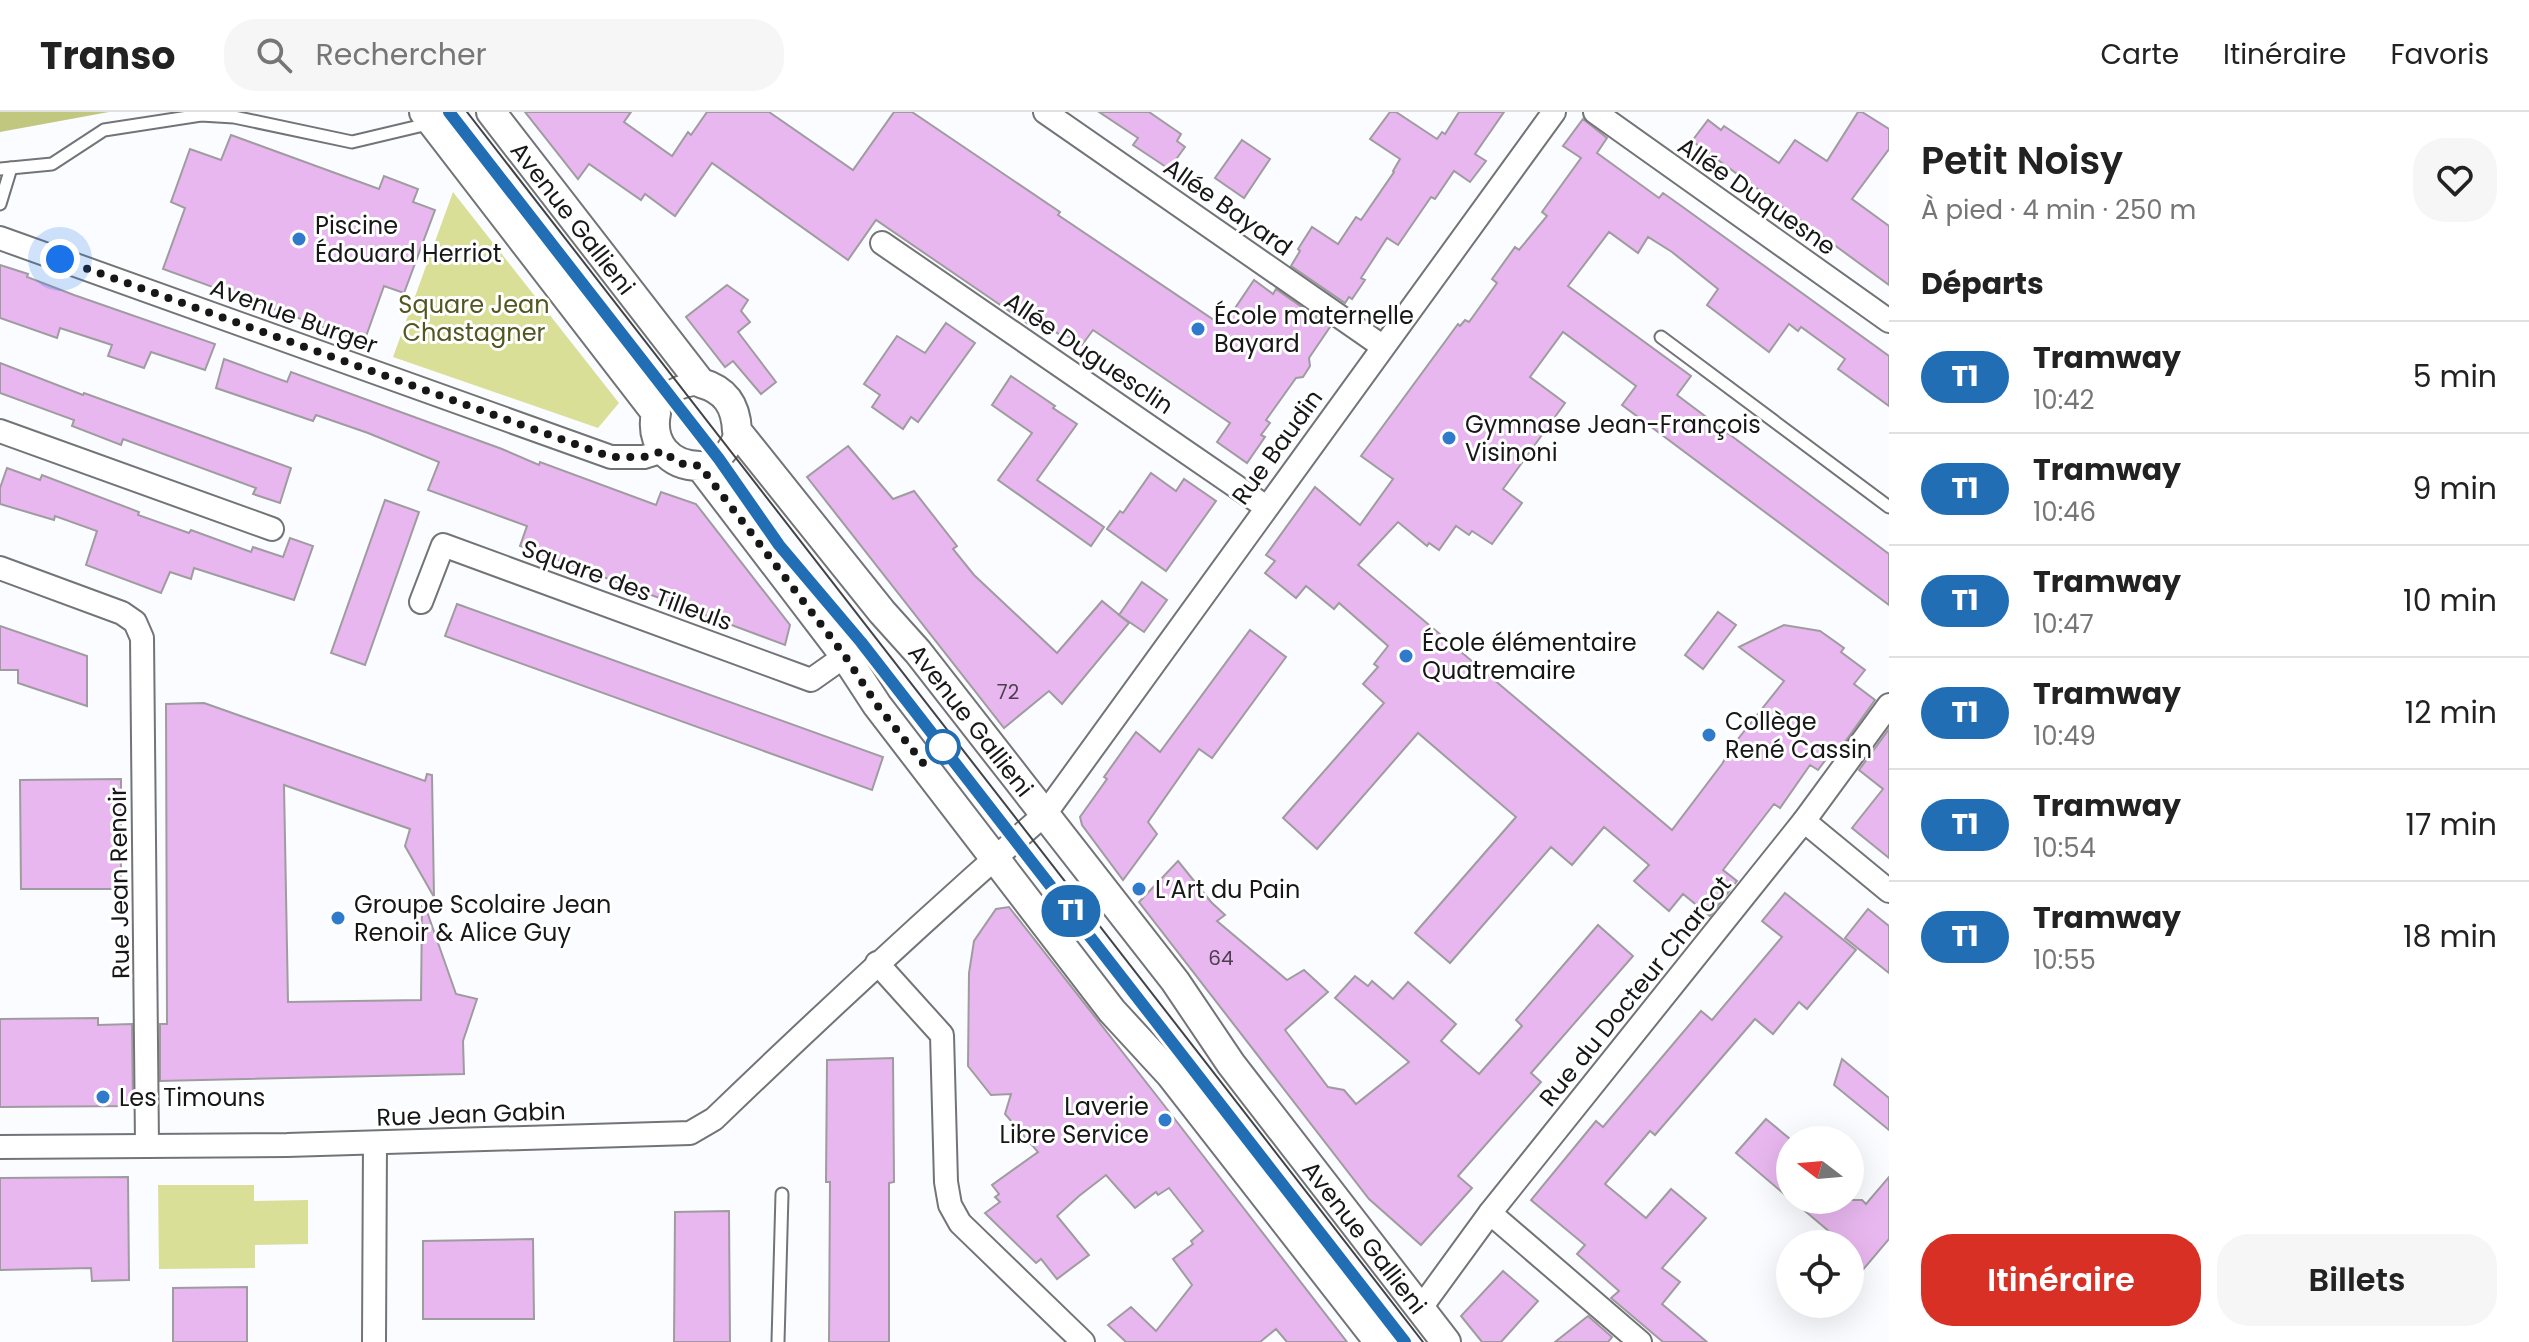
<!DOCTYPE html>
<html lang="fr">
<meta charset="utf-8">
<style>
:root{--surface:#fff;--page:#f6f6f6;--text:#222;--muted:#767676;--line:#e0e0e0;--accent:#d93025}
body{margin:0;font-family:Poppins,sans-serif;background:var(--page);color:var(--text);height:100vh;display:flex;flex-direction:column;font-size:30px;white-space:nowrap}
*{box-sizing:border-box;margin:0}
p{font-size:26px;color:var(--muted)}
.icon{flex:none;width:44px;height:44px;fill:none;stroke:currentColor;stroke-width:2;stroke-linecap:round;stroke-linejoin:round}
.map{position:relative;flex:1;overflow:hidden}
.drawer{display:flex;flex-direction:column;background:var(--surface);width:640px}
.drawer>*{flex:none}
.badge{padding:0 16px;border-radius:26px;font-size:28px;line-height:52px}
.needle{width:52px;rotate:286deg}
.buttons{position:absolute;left:1776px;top:1014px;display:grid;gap:16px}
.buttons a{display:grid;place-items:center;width:88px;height:88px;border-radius:50%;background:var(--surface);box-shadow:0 8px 32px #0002;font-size:40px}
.you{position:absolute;width:40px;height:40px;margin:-20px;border:6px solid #fff;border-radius:50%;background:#1a73e8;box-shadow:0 0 0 12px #1a73e833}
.map>.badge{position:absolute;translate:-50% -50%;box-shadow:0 0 0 4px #fff}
h2{padding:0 32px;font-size:30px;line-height:72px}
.round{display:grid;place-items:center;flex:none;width:84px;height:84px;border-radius:32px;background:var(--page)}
.headline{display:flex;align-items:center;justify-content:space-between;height:136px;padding:0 32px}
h1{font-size:38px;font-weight:600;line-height:60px}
.action{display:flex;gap:16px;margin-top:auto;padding:16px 32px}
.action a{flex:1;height:92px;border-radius:32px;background:var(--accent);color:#fff;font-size:32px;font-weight:600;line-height:92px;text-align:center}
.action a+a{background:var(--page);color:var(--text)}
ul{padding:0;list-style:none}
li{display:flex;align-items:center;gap:24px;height:112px;padding:0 32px;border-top:2px solid var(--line)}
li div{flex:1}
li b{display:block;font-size:30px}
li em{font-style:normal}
li .badge{min-width:88px;font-weight:700;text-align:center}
header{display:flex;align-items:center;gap:48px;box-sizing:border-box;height:112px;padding:0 40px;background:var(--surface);border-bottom:2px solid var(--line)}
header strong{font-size:38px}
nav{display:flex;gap:44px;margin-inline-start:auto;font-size:28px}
.search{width:560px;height:72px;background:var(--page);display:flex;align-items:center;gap:20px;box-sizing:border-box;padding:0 28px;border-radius:32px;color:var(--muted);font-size:30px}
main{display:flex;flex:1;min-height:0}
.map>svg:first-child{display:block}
.green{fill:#dadf98}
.forest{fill:#c2c77f}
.building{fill:#e8b7ef;stroke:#9f9c9f;stroke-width:2}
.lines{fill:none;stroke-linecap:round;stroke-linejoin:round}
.service-casing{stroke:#727476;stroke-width:15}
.minor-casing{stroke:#727476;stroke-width:26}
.tertiary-casing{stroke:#727476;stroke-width:32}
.service{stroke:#fff;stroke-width:11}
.minor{stroke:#fff;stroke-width:22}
.tertiary{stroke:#fff;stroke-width:28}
.tram{stroke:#424344;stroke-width:2}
.line-casing{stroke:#fff;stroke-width:18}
.line{stroke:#216eb4;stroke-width:12}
.walk{stroke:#171718;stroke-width:8;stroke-dasharray:0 14.4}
.poi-dot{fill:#2f7acb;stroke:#fff;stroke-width:3}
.stop-dot{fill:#fff;stroke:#216eb4;stroke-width:4}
.labels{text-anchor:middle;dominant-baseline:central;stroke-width:6;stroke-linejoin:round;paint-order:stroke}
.number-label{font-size:20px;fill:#4b3f4e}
.street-label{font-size:24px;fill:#171718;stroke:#fff}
.poi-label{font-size:24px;fill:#171718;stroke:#fff;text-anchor:start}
.park-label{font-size:24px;fill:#535620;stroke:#fff}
</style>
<header>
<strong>Transo</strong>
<div class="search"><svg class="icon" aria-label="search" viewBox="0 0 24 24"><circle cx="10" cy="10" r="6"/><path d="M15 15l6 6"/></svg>Rechercher</div>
<nav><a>Carte</a><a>Itinéraire</a><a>Favoris</a></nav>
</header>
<main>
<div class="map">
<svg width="1889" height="1230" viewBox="0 0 1889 1230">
<rect width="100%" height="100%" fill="#fafcff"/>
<g class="green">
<path d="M453 80 619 291 598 316 393 245Z"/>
<path d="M158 1073H254V1089L308 1088V1132L255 1133V1156L159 1157Z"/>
</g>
<path class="forest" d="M0 0H109L0 20Z"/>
<g class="building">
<path d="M525 0H631L624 10 672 44 688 20 691 23 707 0H769L853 58 894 0H912L1060 100 1058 103 1223 214 1254 168 1273 182 1276 177 1330 215 1309 246 1310 254 1303 265 1296 266 1266 308 1270 311 1261 323 1265 325 1247 351 1217 330 1230 311 1093 218 1082 233 1070 225 1062 224 1036 208 1031 214 876 108 848 148 712 51 675 104 645 82 641 88 589 52 578 67Z"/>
<path d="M1099 0H1149L1181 22 1177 29 1185 35 1169 57 1133 33 1138 26Z"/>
<path d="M1390 0H1396L1437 27 1442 20 1445 22 1459 0H1504L1475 42 1486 49 1470 70 1454 59 1435 87 1431 85 1398 133 1387 126 1361 166 1365 168 1352 187 1349 185 1345 191 1291 154 1300 139 1298 137 1312 115 1338 132 1356 105 1361 108 1394 60 1393 59 1400 47 1370 27Z"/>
<path d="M1858 0H1862L1889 17V37L1852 87 1889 114V173L1692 29 1708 8 1721 18 1724 14 1779 51 1795 28 1827 49Z"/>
<path d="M1583 7 1607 26 1597 41 1659 86 1663 81 1680 93 1889 244V294L1838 257 1845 247 1801 215 1798 219 1789 212 1769 240 1707 193 1718 177 1672 140 1648 125 1638 141 1609 120 1568 174 1691 264 1677 283 1889 442V493L1622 293 1636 274 1563 220 1530 265 1565 291 1503 377 1522 391 1492 432 1472 419 1469 423 1456 414 1439 438 1429 431 1427 434 1398 410 1358 453 1672 718 1722 652 1734 632 1784 569 1739 535 1784 513 1820 519 1844 536 1841 540 1865 558 1854 572 1875 588 1837 641 1833 638 1818 658 1810 653 1780 696 1774 692 1723 758 1737 769 1710 804 1683 782 1669 799 1634 769 1649 753 1604 715 1572 753 1551 735 1450 851 1415 821 1516 705 1418 621 1317 737 1283 706 1384 591 1363 572 1378 555 1374 552 1388 534 1339 491 1334 497 1306 474 1296 486 1265 461 1275 449 1266 443 1315 375 1360 413 1393 367 1361 344 1458 212 1460 214 1465 208 1469 210 1497 171 1492 167 1515 135 1519 138 1547 104 1542 100 1581 46 1563 34Z"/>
<path d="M231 23 379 77 384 64 418 77 413 90 435 98 404 181 384 174 364 230 163 157 185 96 171 90 190 37 221 48Z"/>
<path d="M1242 28 1270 47 1244 86 1215 66Z"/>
<path d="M0 153 28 162 27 165 74 183 215 232 205 258 151 240 144 256 108 244 112 233 60 216 57 226 0 206Z"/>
<path d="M727 173 748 188 741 199 750 210 738 220 776 270 761 282 733 249 725 255 686 205Z"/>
<path d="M946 211 975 231 918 310 911 305 903 317 872 295 880 283 864 272 897 224 925 241Z"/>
<path d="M224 247 287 270 291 260 502 337 539 353 540 350 656 393 661 380 696 392 790 513 785 533 520 434 527 414 428 378 439 350 368 321 316 303 313 309 216 276Z"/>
<path d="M0 251 83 283 84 281 291 356 280 391 253 382 256 376 123 327 121 333 72 314 74 308 0 281Z"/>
<path d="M1011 264 1055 294 1053 296 1077 312 1037 368 1104 415 1091 434 998 368 1032 321 992 293Z"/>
<path d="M848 334 893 387 914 379 957 434 953 437 974 463 1057 541 1102 489 1129 511 1062 592 1049 579 1004 616 807 365Z"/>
<path d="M7 356 40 368 42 363 139 400 138 403 189 421 191 418 251 440 253 435 283 445 290 426 313 434 294 488 194 456 191 467 170 460 161 481 86 453 97 419 55 404 54 408 0 392V376Z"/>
<path d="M1151 361 1176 379 1184 367 1216 389 1166 459 1107 417 1120 399 1123 401Z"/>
<path d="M385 388 419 400 365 553 331 541Z"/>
<path d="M1142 470 1167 488 1144 520 1119 503Z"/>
<path d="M457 492 883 645 872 678 445 524Z"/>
<path d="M1718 500 1736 513 1703 557 1685 543Z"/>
<path d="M0 514 87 544V594L18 571V558H0Z"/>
<path d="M1250 518 1286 545 1212 646 1199 637 1148 710 1157 722 1123 768 1082 713 1080 705 1107 667 1104 665 1136 620 1160 640Z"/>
<path d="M204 591 425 669 427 662 432 663 434 785 405 734 410 717 284 673 288 890 421 888 422 794H425L456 882 477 887 463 929 464 962 160 969V912H167L166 592Z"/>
<path d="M1889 617V746L1852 716 1883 677 1859 658Z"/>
<path d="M121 667V777H21L20 668Z"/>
<path d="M1178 749 1211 790 1225 803 1217 809 1287 868 1304 858 1328 880 1285 918 1328 975 1344 978 1356 992 1409 950 1335 886 1355 864 1368 874 1372 869 1393 887 1408 870 1456 912 1441 929 1479 962 1522 914 1516 908 1598 813 1633 844 1531 961 1541 970 1458 1064 1472 1076 1421 1133 1369 1087 1139 790Z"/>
<path d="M1785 781 1856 838 1807 897 1799 890 1773 922 1755 907 1655 1023 1650 1019 1605 1072 1646 1106 1671 1077 1706 1106 1662 1156 1680 1170 1662 1192 1707 1230H1663L1611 1186 1619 1179 1577 1142 1585 1133 1531 1088 1596 1009 1603 1015 1701 899 1712 908 1782 825 1762 809Z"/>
<path d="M1009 795 1160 988 1347 1230H1287L1276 1217 1260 1230H1126L1108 1213 1131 1195 1156 1219 1192 1173 1173 1147 1193 1132 1191 1129 1203 1119 1169 1076 1158 1083 1156 1080 1135 1096 1106 1063 1079 1084 1057 1104 1089 1143 1057 1167 1041 1147 1036 1151 985 1101 1000 1090 995 1085 999 1082 992 1073 1038 1040 1005 1002 1011 982 991 983 968 954 969 861 974 829 996 797Z"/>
<path d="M1868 797 1889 814V861L1845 826Z"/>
<path d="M98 906V913L132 912 133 994 0 995V907Z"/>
<path d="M893 946 894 1070 889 1071V1230H829L830 1070H826L827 948Z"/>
<path d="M1842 947 1889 986V1018L1834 973Z"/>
<path d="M1766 1007 1790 1027V1087L1736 1041Z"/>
<path d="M128 1065 129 1168 92 1169 91 1156 0 1158V1066Z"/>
<path d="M1889 1065V1127L1850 1173V1132H1844L1792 1088H1862L1866 1092Z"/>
<path d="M729 1099 730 1230H674L675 1100Z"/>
<path d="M533 1127 534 1207H423V1129Z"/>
<path d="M1503 1159 1538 1189 1501 1230H1482L1461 1204Z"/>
<path d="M247 1175V1230H173V1176Z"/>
<path d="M1588 1204 1612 1225 1608 1230H1555Z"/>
</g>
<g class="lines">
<g class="service-casing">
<g id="service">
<path d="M0 57 52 52 104 18 201 3 234 5 352 30 432 11"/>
<path d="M0 92 11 56"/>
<path d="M1661 225 1889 395"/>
<path d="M778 1230 782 1082"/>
</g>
</g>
<g class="minor-casing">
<g id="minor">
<path d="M1045 0 1382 234"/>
<path d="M1595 0 1889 209"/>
<path d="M0 126 611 345H644L663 339"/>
<path d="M882 131 1266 395"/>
<path d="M656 301C665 280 678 273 701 271"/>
<path d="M0 319 272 417"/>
<path d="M700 354C721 349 730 339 737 319"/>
<path d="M0 456 122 501 135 510 142 526 147 1033"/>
<path d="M421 490 443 433 811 568 845 544"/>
<path d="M1804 709 1889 779"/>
<path d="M877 851 942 923 946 1070 950 1093 960 1111 1083 1230"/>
<path d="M0 1035 287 1033 690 1021 714 1007C822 903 932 801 1045 702L1554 0"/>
<path d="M1490 1101 1640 1230"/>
<path d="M1420 1197 1490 1101 1804 709 1889 593"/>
<path d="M374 1230 375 1031"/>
</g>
</g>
<g class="tertiary-casing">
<g id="tertiary">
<path d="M424 0 656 301C650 331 669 354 700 354L845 544 877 593 1112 899 1170 962 1379 1230"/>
<path id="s1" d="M491 0 701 271C726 278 736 294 737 319L882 500 918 540 1018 668 1175 869 1231 952 1446 1230"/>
</g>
</g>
<use href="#service" class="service"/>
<use href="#minor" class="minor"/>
<use href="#tertiary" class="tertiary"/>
<g class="tram">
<path d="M449 0 719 347 779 433 861 530 1405 1230"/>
<path d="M467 0 1423 1230"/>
</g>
</g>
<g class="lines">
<g class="line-casing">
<path id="line" d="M449 0 719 347 779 433 861 530 1405 1230"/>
</g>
<use href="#line" class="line"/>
<path class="walk" d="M60 147 611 345H644L663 339 678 351 700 354 845 544 877 593 923 651 943 635"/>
</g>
<g class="poi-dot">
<circle cx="299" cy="127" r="8"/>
<circle cx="1198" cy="217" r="8"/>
<circle cx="1449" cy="326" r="8"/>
<circle cx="1406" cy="544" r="8"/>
<circle cx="1709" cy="623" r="8"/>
<circle cx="1139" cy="777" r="8"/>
<circle cx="338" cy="806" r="8"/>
<circle cx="103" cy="985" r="8"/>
<circle cx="1165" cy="1008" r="8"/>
</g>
<circle class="stop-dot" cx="943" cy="635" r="16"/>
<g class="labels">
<g class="number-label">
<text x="1008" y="580">72</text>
<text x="1221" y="846">64</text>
</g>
<g class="street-label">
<text transform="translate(1757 84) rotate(35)">Allée Duquesne</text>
<text transform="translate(1228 95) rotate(35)">Allée Bayard</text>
<text stroke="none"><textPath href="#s1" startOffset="134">Avenue Gallieni</textPath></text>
<text transform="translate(294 204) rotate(20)">Avenue Burger</text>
<text transform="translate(1089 241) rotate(34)">Allée Duguesclin</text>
<text transform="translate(1277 335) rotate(-54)">Rue Baudin</text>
<text transform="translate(627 473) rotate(20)">Square des Tilleuls</text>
<text stroke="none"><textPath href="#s1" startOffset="780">Avenue Gallieni</textPath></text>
<text transform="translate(119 771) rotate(-91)">Rue Jean Renoir</text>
<text transform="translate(1635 879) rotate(-51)">Rue du Docteur Charcot</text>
<text transform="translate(471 1002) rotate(-2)">Rue Jean Gabin</text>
<text stroke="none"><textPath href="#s1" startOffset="1430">Avenue Gallieni</textPath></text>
</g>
<g class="poi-label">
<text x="315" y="113">Piscine<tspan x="315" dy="28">Édouard Herriot</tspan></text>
<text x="1214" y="203">École maternelle<tspan x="1214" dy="28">Bayard</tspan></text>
<text x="1465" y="312">Gymnase Jean-François<tspan x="1465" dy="28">Visinoni</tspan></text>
<text x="1422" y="530">École élémentaire<tspan x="1422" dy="28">Quatremaire</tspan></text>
<text x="1725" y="609">Collège<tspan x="1725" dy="28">René Cassin</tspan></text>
<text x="1155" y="777">L’Art du Pain</text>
<text x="354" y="792">Groupe Scolaire Jean<tspan x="354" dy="28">Renoir &amp; Alice Guy</tspan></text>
<text x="119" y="985">Les Timouns</text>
<text x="1149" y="994" text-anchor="end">Laverie<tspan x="1149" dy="28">Libre Service</tspan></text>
</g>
<g class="park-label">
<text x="474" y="192">Square Jean<tspan x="474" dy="28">Chastagner</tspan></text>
</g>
</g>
</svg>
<div class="buttons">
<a><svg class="needle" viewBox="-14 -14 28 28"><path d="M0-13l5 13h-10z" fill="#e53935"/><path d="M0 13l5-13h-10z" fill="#767676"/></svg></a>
<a><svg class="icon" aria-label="locate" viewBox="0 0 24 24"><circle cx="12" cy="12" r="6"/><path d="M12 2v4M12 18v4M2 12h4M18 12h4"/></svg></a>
</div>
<div class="you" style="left:60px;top:147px"></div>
<b class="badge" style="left:1071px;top:799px;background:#216eb4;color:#fff">T1</b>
</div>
<section class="drawer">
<div class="headline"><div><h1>Petit Noisy</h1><p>À pied · 4 min · 250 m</p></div><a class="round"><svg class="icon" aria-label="heart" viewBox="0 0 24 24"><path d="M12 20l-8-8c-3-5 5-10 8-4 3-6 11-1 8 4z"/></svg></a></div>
<h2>Départs</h2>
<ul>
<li><span class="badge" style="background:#216eb4;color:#fff">T1</span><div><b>Tramway</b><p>10:42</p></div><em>5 min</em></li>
<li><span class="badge" style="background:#216eb4;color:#fff">T1</span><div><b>Tramway</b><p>10:46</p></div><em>9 min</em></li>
<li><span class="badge" style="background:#216eb4;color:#fff">T1</span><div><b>Tramway</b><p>10:47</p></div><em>10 min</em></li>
<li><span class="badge" style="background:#216eb4;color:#fff">T1</span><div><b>Tramway</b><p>10:49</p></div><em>12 min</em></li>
<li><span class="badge" style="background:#216eb4;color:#fff">T1</span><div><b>Tramway</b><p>10:54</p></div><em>17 min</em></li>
<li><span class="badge" style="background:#216eb4;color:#fff">T1</span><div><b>Tramway</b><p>10:55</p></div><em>18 min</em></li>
</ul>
<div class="action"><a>Itinéraire</a><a>Billets</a></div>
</section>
</main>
